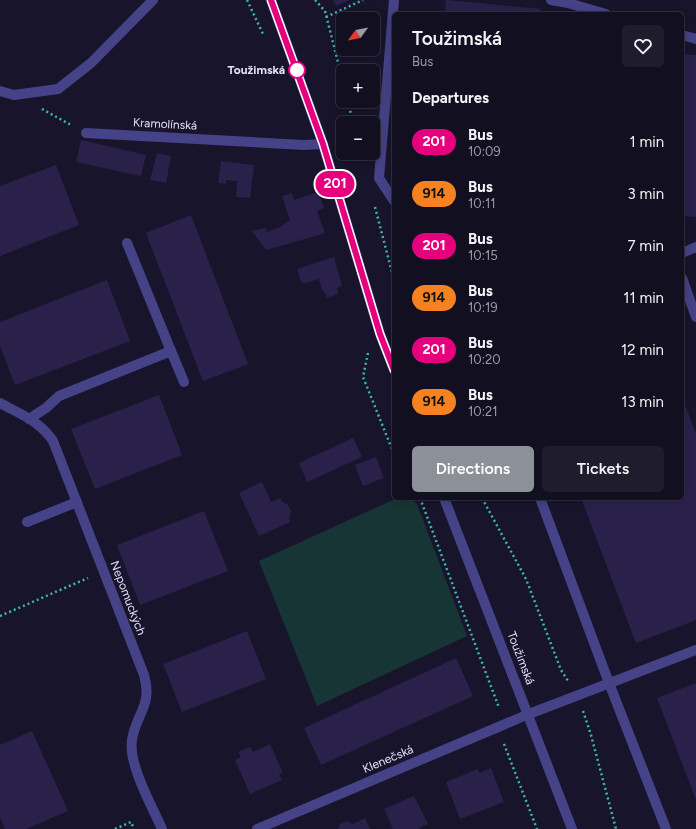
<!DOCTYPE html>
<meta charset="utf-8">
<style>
:root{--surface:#120f20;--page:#1f1d2d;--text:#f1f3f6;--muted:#9c9ca5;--line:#312f3e;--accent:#8c9099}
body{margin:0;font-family:Figtree,sans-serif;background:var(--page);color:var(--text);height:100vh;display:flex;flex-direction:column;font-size:15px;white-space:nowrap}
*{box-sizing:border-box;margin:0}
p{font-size:13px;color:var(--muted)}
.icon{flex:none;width:22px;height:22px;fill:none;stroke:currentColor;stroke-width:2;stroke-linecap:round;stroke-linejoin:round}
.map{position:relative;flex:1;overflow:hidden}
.drawer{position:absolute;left:392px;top:12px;width:292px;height:488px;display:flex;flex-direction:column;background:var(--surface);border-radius:6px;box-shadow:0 2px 10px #0003,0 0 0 1px var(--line)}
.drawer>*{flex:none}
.badge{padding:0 8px;border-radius:13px;font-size:14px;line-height:26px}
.needle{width:26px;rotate:238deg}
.buttons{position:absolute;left:336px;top:12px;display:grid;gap:8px}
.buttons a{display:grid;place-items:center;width:44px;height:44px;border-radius:6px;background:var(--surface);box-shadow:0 2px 10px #0003,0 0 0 1px var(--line);font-size:20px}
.map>.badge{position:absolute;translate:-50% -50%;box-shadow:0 0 0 2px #fff}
h2{padding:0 20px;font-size:15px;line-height:36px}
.round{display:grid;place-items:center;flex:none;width:42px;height:42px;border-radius:6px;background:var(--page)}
.overview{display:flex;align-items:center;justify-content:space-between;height:68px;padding:0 20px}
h1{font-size:19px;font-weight:600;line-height:30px}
.cta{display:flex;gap:8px;margin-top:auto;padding:8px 20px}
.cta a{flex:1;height:46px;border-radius:6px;background:var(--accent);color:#fff;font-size:16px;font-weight:600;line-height:46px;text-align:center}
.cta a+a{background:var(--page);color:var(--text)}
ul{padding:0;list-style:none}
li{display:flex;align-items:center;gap:12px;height:52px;padding:0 20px}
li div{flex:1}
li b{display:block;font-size:15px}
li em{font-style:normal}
li .badge{min-width:44px;font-weight:700;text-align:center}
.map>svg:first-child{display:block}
.green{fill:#173534}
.building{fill:#2a214b}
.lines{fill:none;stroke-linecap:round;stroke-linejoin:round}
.path{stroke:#3ab7b0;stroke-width:2.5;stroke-dasharray:2 3;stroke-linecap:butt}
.minor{stroke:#454287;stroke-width:10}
.line-casing{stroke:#fff;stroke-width:9}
.line{stroke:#e6007e;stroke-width:6}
.stop-dot{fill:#fff;stroke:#e6007e;stroke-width:2}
.labels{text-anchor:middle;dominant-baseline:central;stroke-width:3;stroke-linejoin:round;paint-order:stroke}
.stop-label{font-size:12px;font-weight:bold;fill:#e4e0fd;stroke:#18142b;text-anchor:end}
.street-label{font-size:12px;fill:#e4e0fd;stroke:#18142b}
</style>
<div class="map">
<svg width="696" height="829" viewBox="0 0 696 829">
<rect width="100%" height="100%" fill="#18142b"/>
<path class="green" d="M397 498H410L417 504 467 636 317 706 259 561Z"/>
<g class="building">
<path d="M333 0H349L336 6Z"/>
<path d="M446 0 541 9 540 14H445Z"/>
<path d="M682 54 696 55V217L682 216Z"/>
<path d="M81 140 146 155 141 176 76 162Z"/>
<path d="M157 153 171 156 166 183 150 180Z"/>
<path d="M221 161 254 165 250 198 236 197 237 181 226 180V184L218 183Z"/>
<path d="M56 165 79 225 0 256V186Z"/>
<path d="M318 192 324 208 317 211 325 233 267 250 251 231 266 228 267 232 280 227 290 220 282 196 292 193 294 200Z"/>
<path d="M191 215 248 364 203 381 146 233Z"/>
<path d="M334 257 342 286 337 288 338 294 327 298 324 291 323 292 319 279 302 284 297 269Z"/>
<path d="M107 280 130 341 15 385 0 346V322Z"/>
<path d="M159 395 182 455 95 489 71 429Z"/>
<path d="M682 397 696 434V620L636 643 581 498H682Z"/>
<path d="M353 438 362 457 307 482 299 463Z"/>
<path d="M376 457 384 478 363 486 355 465Z"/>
<path d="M262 482 271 502 280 498 282 502 288 505 291 511 289 517 290 522 259 536 239 493Z"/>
<path d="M204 511 228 571 140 605 117 545Z"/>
<path d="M247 631 266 679 182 712 163 664Z"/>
<path d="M456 658 473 696 321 765 304 728Z"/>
<path d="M696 683V800L657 698Z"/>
<path d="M32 731 68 811 26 829H5L0 817V745Z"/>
<path d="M270 744 283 773 279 774 282 780 250 794 235 760 241 757 238 752 250 747 253 752Z"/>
<path d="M491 768 504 802 460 819 446 782 478 769 479 773Z"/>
<path d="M414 796 428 824 419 828 420 829H393L384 809Z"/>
<path d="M365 818 370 829H338L340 824 347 821 353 824Z"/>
</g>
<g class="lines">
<g class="path">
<path d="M247 0 263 34"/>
<path d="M315 0 325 11 343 82"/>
<path d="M326 17 363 0"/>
<path d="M348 101 353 123"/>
<path d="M42 109 71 125"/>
<path d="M375 207 394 280"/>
<path d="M368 353 363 377 394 454"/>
<path d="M420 498 498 705V708"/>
<path d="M482 498 526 579 561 670 568 681"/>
<path d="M0 616 88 578"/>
<path d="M583 711 591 735 616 829"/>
<path d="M504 744 537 829"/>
<path d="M115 829 131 822 134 829"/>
</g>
<g class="minor">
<path d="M271 0 323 144 380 334 394 370"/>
<path d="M394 0 379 178 394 201"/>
<path d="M551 0 568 3 606 14"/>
<path d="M682 35 696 39"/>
<path d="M0 91 14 95 58 89 91 63 153 0"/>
<path d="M86 133 304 145 323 144"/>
<path d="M682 253 696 247"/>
<path d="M682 278 696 317"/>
<path d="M171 351 184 382"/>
<path d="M0 403C20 414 40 421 53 441L144 675C153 706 136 713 132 740 128 764 152 806 162 829"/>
<path d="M29 419 46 408 59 396 171 351 127 243"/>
<path d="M444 498 572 829"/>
<path d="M540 498 609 683 666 829"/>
<path d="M27 522 77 502"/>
<path d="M257 829 529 714 696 650"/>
</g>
</g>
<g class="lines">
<g class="line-casing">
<path id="line" d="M271 0 323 144 380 334 394 370"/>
</g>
<use href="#line" class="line"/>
</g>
<circle class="stop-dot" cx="297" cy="70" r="8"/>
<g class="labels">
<g class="stop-label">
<text x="285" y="70">Toužimská</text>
</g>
<g class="street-label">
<text transform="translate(165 124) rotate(3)">Kramolínská</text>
<text transform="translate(128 598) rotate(69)">Nepomuckých</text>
<text transform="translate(521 658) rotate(69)">Toužimská</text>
<text transform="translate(388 759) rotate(-23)">Klenečská</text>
</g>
</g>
</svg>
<div class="buttons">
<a><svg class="needle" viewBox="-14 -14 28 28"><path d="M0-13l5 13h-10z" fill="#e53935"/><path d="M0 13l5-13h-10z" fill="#9c9ca5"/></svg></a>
<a>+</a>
<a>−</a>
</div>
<b class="badge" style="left:335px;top:184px;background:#e6007e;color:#fff">201</b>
<section class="drawer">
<div class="overview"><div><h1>Toužimská</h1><p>Bus</p></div><a class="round"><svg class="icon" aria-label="heart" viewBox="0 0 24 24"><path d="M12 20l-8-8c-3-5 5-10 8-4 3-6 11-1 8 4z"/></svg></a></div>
<h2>Departures</h2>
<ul>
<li><span class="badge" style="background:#e6007e;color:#fff">201</span><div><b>Bus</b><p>10:09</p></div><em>1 min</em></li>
<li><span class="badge" style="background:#f58220;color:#111">914</span><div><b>Bus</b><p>10:11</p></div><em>3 min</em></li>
<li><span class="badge" style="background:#e6007e;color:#fff">201</span><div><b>Bus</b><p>10:15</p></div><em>7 min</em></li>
<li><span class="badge" style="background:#f58220;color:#111">914</span><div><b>Bus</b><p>10:19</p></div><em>11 min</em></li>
<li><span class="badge" style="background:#e6007e;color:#fff">201</span><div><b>Bus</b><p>10:20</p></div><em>12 min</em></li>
<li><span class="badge" style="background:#f58220;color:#111">914</span><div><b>Bus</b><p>10:21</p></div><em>13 min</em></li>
</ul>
<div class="cta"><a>Directions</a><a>Tickets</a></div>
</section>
</div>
